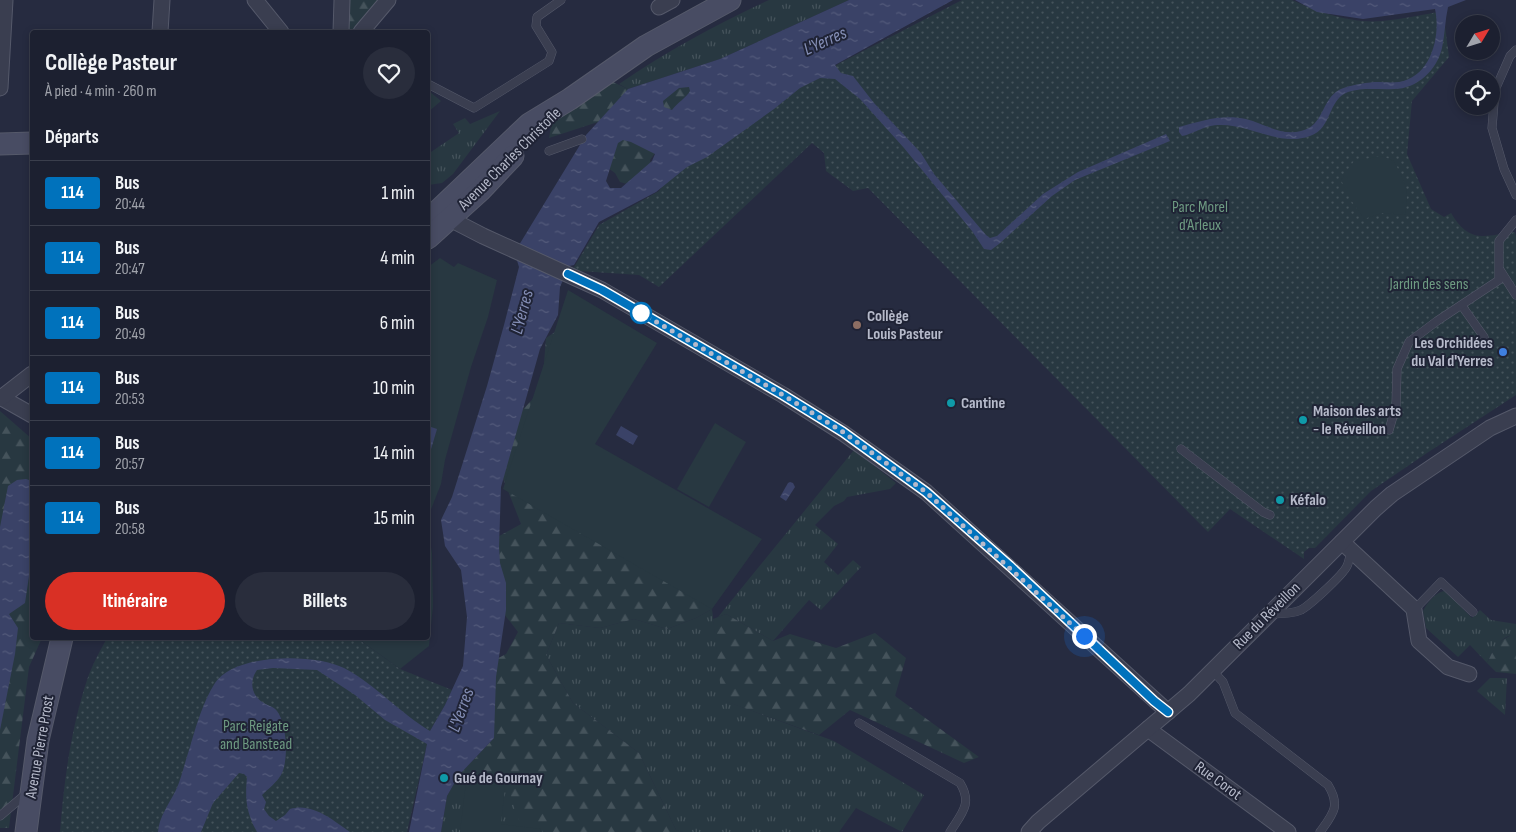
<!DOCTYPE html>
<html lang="fr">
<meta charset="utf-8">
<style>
:root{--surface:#1c2030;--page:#292d3c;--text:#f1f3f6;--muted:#a0a3ab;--line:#3a3e4c;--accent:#d93025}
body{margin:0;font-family:"Sofia Sans Condensed",sans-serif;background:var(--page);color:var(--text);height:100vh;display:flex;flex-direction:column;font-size:19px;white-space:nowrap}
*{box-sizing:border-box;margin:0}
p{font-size:16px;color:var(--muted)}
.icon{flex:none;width:28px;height:28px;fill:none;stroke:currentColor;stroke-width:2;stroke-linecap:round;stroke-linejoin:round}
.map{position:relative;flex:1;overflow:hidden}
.details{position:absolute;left:30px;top:30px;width:400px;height:610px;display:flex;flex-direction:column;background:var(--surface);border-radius:5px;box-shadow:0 2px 8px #0003,0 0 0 1px var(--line)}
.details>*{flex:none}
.badge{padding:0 10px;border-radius:4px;font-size:18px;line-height:32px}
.needle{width:32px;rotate:52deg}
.controls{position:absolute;left:1455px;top:15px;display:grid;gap:10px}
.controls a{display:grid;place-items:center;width:45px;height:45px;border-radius:50%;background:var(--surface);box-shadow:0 2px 8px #0003,0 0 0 1px var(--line);font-size:25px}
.you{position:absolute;width:25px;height:25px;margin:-12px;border:4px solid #fff;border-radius:50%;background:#1a73e8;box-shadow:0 0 0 8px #1a73e833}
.map>.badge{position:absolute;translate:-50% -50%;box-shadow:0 0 0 2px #fff}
h2{padding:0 15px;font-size:19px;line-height:45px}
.round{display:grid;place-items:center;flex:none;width:52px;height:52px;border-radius:26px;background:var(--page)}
.summary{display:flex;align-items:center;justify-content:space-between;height:85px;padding:0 15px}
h1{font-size:24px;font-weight:700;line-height:38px}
.button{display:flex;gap:10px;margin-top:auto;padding:10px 15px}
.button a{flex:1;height:58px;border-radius:30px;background:var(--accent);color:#fff;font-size:20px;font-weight:700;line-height:58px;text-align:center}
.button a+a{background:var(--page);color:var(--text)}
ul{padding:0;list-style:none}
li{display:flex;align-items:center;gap:15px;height:65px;padding:0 15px;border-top:1px solid var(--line)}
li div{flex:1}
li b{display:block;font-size:19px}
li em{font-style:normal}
li .badge{min-width:55px;font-weight:700;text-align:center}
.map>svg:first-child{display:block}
.grass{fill:url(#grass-tufts)}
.forest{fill:url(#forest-firs)}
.park{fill:url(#park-dots)}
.pitch{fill:#283841}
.water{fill:url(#water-ripples);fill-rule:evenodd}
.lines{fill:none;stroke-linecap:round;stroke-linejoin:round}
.lane-casing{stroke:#55596a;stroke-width:9}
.street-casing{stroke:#55596a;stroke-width:17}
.secondary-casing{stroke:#55596a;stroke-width:23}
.lane{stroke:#3a3e50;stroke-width:8}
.street{stroke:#3a3e50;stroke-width:15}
.secondary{stroke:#484c63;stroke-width:21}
.line-casing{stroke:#fff;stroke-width:11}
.line{stroke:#0072bc;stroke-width:8}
.walk{stroke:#b6baca;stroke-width:5;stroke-dasharray:0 9}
.stop-dot{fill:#fff;stroke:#0072bc;stroke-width:2.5}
.education-dot{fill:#8d6e63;stroke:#1f2335;stroke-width:2}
.shop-dot{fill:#3f7fe0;stroke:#1f2335;stroke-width:2}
.culture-dot{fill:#0f9aa8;stroke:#1f2335;stroke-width:2}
.labels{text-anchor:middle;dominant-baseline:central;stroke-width:4;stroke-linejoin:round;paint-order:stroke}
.street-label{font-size:16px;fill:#b6baca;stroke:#1f2335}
.park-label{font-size:16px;fill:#6e9b82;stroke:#1f2335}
.poi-label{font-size:16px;font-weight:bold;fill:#b6baca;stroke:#1f2335;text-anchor:start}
.water-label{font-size:18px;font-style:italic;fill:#858fb6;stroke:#1f2335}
</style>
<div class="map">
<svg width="1516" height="832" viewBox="0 0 1516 832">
<defs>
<pattern id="grass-tufts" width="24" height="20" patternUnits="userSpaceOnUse" patternTransform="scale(1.25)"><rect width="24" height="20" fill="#283841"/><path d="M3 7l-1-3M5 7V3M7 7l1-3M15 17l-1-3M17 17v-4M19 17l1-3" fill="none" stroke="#45535b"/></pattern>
<pattern id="forest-firs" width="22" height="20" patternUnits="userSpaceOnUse" patternTransform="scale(1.25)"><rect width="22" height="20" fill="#283841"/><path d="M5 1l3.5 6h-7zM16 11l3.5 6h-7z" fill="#45535b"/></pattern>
<pattern id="park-dots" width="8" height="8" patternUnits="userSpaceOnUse" patternTransform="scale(1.25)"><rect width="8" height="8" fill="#283841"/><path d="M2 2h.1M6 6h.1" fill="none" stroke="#45535b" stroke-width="1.8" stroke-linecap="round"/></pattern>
<pattern id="water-ripples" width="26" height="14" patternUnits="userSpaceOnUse" patternTransform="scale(1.25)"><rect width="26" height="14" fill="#3a4267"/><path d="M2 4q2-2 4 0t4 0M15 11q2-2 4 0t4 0" fill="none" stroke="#545b7b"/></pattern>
</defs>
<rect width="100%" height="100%" fill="#262b40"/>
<g class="grass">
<path d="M769 0H849L720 59 628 89 619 84C667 51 717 24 769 0Z"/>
<path d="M430 92 441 101 428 112V93Z"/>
<path d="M500 111 453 174 442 183 428 185V154L459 133 453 124 465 118 470 124Z"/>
<path d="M854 450 896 483 890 489 847 497 844 501 834 506 815 525 838 544 824 562 838 575 853 560 861 567 821 610 809 600 773 641 726 614 718 617Z"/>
<path d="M1444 591 1462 603 1460 606 1472 618 1480 610 1491 620 1516 624V634C1499 637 1494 649 1487 663L1470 645 1458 657 1426 628 1423 611C1427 603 1435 593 1444 591Z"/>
<path d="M712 609 723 700 834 741 924 795 902 832 856 808 839 832H683L676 830 639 753 573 703 546 655 559 623 600 628 634 619 667 629 696 618Z"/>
<path d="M1490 678H1507L1505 715 1477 691Z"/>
<path d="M474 760 585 832H441L447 796 459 775Z"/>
</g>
<g class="forest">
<path d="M347 0H379L352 32H346Z"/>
<path d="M609 80 628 89 625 104 598 122 549 138 552 121Z"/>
<path d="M698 84 671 112H660V99L672 86Z"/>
<path d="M613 132 655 153 650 160 651 165 627 184 620 182 615 173 608 168Z"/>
<path d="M564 326 576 417 667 562 712 609 696 618 667 629 634 619 600 628 559 623 546 655 573 703 639 753 676 830 683 832H543L539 825 519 820 509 790 491 778 459 775 494 738 487 664 506 654 518 632 494 601 492 540 521 524 495 458 502 432 542 389 546 338Z"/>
<path d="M0 411 32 439V638H42L29 667 9 828H0Z"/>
<path d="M726 614 773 641 790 634 836 648 875 633 906 658 895 696 979 757 964 763 850 710 819 735 722 700 713 619Z"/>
<path d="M1513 634H1516V674L1496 672 1487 663 1497 643Z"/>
</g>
<g class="park">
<path d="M962 0H1292C1318 12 1353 24 1382 21 1402 19 1422 15 1443 11L1449 57 1412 101 1407 154 1431 209 1444 217 1451 213C1470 244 1483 236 1515 232L1516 237V395L1427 453 1371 491 1315 548H1309L1304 552V559L1230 509 1208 532 868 188 853 191 826 171 824 153 812 143 659 287 639 275 579 271 573 269 599 225 659 191 677 163 738 106 820 78 838 64Z"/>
<path d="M107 638H357L400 669 452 690 445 705 430 731 407 832H60C64 780 71 729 87 680 92 665 100 651 107 638Z"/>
</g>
<g class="pitch">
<path d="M1382 156 1394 161C1405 183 1410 190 1405 215L1382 213 1364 219 1351 200 1341 180 1354 161Z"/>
<path d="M440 258 454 267 458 263 497 280 488 317 471 367 445 460 441 484 430 512 429 534 432 553 433 606 429 646 400 669 357 638H428V267Z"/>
<path d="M568 290 657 343 595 444 762 539 712 609 503 489Z"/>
<path d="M715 423 746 442 709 507 677 489Z"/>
<path d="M466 782 505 787 501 824 541 829 540 832H460Z"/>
</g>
<g class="water">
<path d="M849 0H953L835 65 841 73 853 76 874 103 921 153 934 174 986 235 990 238 997 236 1043 194 1078 172 1166 134 1170 141 1075 180 1052 196 999 244 991 250 984 249 972 231 904 148 860 99 835 79 820 78 800 88 774 109 707 157 687 167 656 192 599 222 574 265 569 266 560 287 558 315 540 349 501 487 499 547 500 563 506 583V610L496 677 494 738 459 775 447 796 441 832H409L427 744 385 720 355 695 317 670 273 668 257 670C249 681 251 696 264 703 268 706 273 706 277 711 287 724 289 761 281 775 277 782 268 789 262 795L266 802 264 809 269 816 276 821 285 815 290 809C312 802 333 820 350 832H257C246 812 245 799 247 777L244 774 239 773 213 803 201 832H158C159 817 169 804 176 790 182 777 185 761 190 747 196 726 203 702 215 683 235 653 315 653 344 668 376 685 400 713 430 731L445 705 463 666 467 617 461 570 445 546 441 520 452 497 487 386 504 325 519 267 515 254 516 250 586 135 628 89 720 59ZM689 87 690 91C687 97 677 103 672 110L664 107 663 101 679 88ZM623 140 631 142 655 154 652 161 621 188H610L606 181 618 143Z"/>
<path d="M1295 0H1466L1448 7C1445 20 1445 34 1442 48 1437 70 1417 89 1394 89 1378 90 1364 87 1348 92 1327 100 1333 128 1310 136 1280 147 1252 125 1221 125 1203 125 1197 133 1182 136L1179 132V127C1201 121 1222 114 1246 119 1265 124 1281 136 1301 131 1324 126 1321 100 1339 90 1346 86 1368 82 1376 82 1384 82 1391 83 1399 82 1431 77 1441 36 1435 9L1363 19 1317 12Z"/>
<path d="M428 426 437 429 429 456 428 455Z"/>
<path d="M621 426 638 436 633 445 616 435Z"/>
<path d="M26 479 32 481V556L25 603 9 614 18 628 15 654 0 730V527L8 486 17 480Z"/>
<path d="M790 482 793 483 795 487 786 501 780 497 788 483Z"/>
</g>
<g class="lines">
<g class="lane-casing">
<g id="lane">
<path d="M1516 50 1510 56 1495 90 1492 128 1504 169 1516 195"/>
<path d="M428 84 474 108 549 61 552 52 536 26 537 17 561 0"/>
<path d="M549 151 582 139"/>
<path d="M1500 270 1516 295"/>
<path d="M1462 306 1484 337"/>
<path d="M1389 430 1396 406 1397 369 1409 342 1437 321 1499 280V241L1516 220"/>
<path d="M1181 449 1263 512 1270 515"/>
<path d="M1414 610 1441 582 1473 612"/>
<path d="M1270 614C1280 614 1292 614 1301 610 1310 605 1343 575 1347 566 1349 562 1350 556 1351 551"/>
<path d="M1212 670 1223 682 1235 713 1328 785C1341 806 1333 814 1320 832"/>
<path d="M859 723 960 783C973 804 961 814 950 832"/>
<path d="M0 816 27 793"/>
</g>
</g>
<g class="street-casing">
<g id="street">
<path d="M255 0 281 32"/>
<path d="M659 7 672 0"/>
<path d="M160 32 162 0"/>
<path d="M341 32 342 0"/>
<path d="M361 32 388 0"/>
<path d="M0 88 5 0"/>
<path d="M450 219 483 236 602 290 783 395 843 433 926 492 1168 712"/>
<path d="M0 397 32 415"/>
<path d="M1 398 32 374"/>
<path d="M1342 542 1412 607 1414 610 1419 641 1448 667 1469 674"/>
<path d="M1148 729 1288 832"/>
<path d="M1029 832 1038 822 1189 694 1376 508 1392 494 1490 428 1516 416"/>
</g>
</g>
<g class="secondary-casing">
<g id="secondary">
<path d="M0 144 32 143"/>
<path d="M428 220 529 124 570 99 646 46 730 0"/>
<path d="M428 238 480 191 513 156"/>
<path d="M26 832 38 740 62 638"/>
</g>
</g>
<use href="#lane" class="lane"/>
<use href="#street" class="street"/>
<use href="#secondary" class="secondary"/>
</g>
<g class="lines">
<g class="line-casing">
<path id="line" d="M568 274 602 290 783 395 843 432 926 492 1010 566 1154 701 1168 712"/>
</g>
<use href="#line" class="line"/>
<path class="walk" d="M641 313 783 395 843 432 926 492 1084 636"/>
</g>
<circle class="stop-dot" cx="641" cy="313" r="10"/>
<circle class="education-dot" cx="857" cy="325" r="5"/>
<circle class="shop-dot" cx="1503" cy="352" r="5"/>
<g class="culture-dot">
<circle cx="951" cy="403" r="5"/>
<circle cx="1303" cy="420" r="5"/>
<circle cx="1280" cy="500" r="5"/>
<circle cx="444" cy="778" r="5"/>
</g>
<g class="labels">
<g class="street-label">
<text transform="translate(510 159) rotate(-45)">Avenue Charles Christofle</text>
<text transform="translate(1267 616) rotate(-45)">Rue du Réveillon</text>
<text transform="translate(40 747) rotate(-80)">Avenue Pierre Prost</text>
<text transform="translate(1218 781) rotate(36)">Rue Corot</text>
</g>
<g class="park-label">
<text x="1200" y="207">Parc Morel<tspan x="1200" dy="18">d’Arleux</tspan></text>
<text x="1429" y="284">Jardin des sens</text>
<text x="256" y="726">Parc Reigate<tspan x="256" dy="18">and Banstead</tspan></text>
</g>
<g class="poi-label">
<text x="867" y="316">Collège<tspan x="867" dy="18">Louis Pasteur</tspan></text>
<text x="1493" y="343" text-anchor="end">Les Orchidées<tspan x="1493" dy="18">du Val d'Yerres</tspan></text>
<text x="961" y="403">Cantine</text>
<text x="1313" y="411">Maison des arts<tspan x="1313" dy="18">- le Réveillon</tspan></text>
<text x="1290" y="500">Kéfalo</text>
<text x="454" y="778">Gué de Gournay</text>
</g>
<g class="water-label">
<text transform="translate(825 41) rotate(-24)">L'Yerres</text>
<text transform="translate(522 312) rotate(-75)">L'Yerres</text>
<text transform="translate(461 710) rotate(-70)">L'Yerres</text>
</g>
</g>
</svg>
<div class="controls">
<a><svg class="needle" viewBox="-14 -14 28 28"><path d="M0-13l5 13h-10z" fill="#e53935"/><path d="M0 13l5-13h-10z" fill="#a0a3ab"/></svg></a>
<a><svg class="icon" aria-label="locate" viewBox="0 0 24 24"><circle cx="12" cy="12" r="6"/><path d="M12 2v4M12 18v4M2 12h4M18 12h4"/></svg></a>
</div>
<div class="you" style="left:1084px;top:636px"></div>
<section class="details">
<div class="summary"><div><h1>Collège Pasteur</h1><p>À pied · 4 min · 260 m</p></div><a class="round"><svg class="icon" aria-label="heart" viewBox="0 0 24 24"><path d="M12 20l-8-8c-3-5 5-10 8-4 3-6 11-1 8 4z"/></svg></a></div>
<h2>Départs</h2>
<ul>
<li><span class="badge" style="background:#0072bc;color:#fff">114</span><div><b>Bus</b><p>20:44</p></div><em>1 min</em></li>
<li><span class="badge" style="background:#0072bc;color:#fff">114</span><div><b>Bus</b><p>20:47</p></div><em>4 min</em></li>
<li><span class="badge" style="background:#0072bc;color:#fff">114</span><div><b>Bus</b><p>20:49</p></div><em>6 min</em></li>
<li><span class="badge" style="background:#0072bc;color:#fff">114</span><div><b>Bus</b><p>20:53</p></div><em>10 min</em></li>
<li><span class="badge" style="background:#0072bc;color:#fff">114</span><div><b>Bus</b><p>20:57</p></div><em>14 min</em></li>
<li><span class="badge" style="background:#0072bc;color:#fff">114</span><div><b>Bus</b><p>20:58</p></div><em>15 min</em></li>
</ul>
<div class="button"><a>Itinéraire</a><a>Billets</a></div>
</section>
</div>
